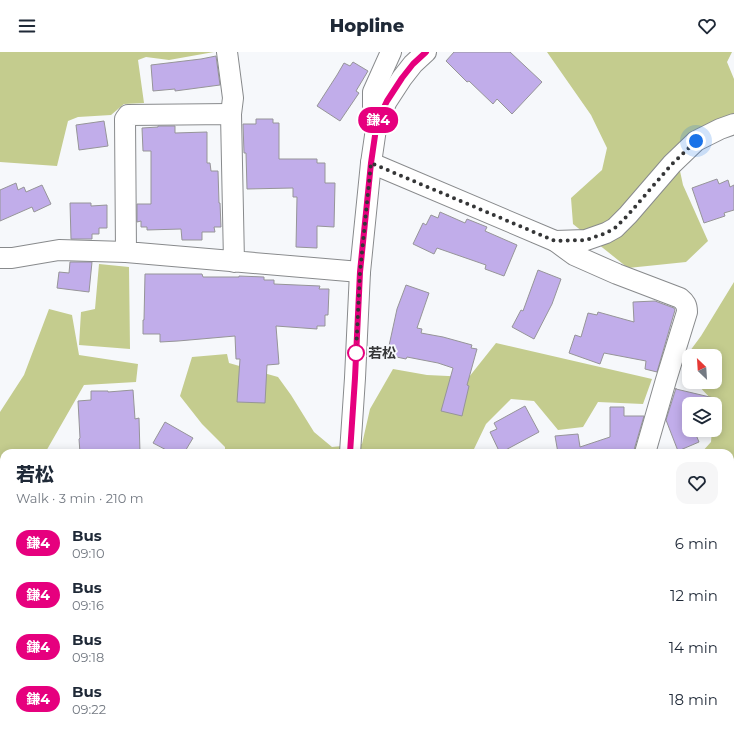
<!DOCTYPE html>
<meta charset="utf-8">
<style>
:root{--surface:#fff;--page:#f6f6f7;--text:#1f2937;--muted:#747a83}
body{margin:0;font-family:Montserrat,"Noto Sans JP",sans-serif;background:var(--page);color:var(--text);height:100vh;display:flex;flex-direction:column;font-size:15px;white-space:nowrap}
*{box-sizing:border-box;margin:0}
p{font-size:13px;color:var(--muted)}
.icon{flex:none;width:22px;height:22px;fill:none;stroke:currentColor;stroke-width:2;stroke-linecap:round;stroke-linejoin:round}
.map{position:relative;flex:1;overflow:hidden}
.panel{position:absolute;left:0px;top:397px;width:734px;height:284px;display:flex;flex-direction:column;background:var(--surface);border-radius:12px 12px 0 0;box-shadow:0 2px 10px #0003}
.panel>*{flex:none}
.badge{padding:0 8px;border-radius:13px;font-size:14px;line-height:26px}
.needle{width:26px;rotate:335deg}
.tools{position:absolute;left:682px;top:297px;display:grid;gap:8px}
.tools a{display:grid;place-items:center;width:40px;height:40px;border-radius:8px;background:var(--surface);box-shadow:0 2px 10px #0003;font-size:20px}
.you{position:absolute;width:20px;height:20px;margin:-10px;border:3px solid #fff;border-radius:50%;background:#1a73e8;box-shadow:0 0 0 6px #1a73e833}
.map>.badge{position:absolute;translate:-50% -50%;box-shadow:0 0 0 2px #fff}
.round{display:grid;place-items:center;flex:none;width:42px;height:42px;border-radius:12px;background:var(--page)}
.headline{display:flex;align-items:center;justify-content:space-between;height:68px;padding:0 16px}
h1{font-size:19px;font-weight:800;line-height:30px}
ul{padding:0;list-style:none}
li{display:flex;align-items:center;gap:12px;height:52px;padding:0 16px}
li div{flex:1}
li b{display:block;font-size:15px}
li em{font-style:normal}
li .badge{min-width:44px;font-weight:700;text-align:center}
header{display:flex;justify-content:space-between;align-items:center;height:52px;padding:0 16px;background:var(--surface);font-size:18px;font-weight:800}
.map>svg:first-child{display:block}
.green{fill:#c4cc8e}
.building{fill:#c1adea;stroke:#969598}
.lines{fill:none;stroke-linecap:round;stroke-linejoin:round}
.minor-casing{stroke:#888a8c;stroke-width:22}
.minor{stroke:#fff;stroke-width:20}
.line-casing{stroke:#fff;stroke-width:9}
.line{stroke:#e6007e;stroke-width:6}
.walk{stroke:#353637;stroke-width:4;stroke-dasharray:0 7.2}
.stop-dot{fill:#fff;stroke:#e6007e;stroke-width:2}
.labels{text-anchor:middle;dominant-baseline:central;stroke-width:4;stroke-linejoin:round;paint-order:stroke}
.stop-label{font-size:14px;font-weight:bold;fill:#353637;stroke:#f6f8fb;text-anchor:start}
</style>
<header><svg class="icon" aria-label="menu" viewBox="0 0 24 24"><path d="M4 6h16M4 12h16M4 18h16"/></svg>Hopline<svg class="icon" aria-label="heart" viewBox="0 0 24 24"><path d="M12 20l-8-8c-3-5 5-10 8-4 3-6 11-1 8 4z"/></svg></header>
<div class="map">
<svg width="734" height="681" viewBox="0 0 734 681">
<rect width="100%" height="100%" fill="#f6f8fb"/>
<g class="green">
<path d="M0 0H214L169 8 146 5 138 8 144 51 124 52 111 63 78 65 68 69 57 114 0 110Z"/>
<path d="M547 0H732L727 10 734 27V61L683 94 680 119 683 133 708 189 686 210 628 216 573 172 571 146 602 118 607 96 591 63Z"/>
<path d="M99 212 129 215 130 297 79 293 81 260 95 257Z"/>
<path d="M734 230V429L730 437V401H701L711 390 712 378H715V352H713V349L695 330H715V304H689V324L688 323 687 303 701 284Z"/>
<path d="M49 257 72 263 79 303 138 312 136 330 84 333 45 401H4V428L0 426V360L24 323Z"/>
<path d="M496 291 652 327 643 352 598 350 583 375 558 378 534 349 511 347 486 372 474 397 490 401H225V395L202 372 180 344 192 305 227 302 229 311 278 325 291 343 314 380 332 395 362 392 370 357 393 317 427 323 469 325Z"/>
<path d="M0 500H4V677H149L148 681H0Z"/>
<path d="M730 661 734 670V681H663L676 677H730Z"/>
<path d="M375 677H492L494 681H375Z"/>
<path d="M541 677H643L645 681H542Z"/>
</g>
<g class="building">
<path d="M454 0H510L542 30 512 62 497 47 493 52 469 29 467 30 446 9Z"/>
<path d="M216 4 220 33 175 39V37L153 39 151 13 201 7Z"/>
<path d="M353 10 368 19 356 39 359 41 340 69 317 54 337 23 344 11 350 14Z"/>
<path d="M256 67H273V71H279V107H317V111H325V131H335L334 175 317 174V196L296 195 297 145H293V136L247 137 246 101H244L243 72H256Z"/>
<path d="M104 69 108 94 79 98 76 73Z"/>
<path d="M158 74H175V81L207 80V111H210L211 119H218L219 151H220L221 175H214L215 180H202V188H182L181 177 147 178V175H141V169L137 170V152H151V99H143L142 76 158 75Z"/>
<path d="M717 127 719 132 728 128 730 135 734 133V158L724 161 725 164 704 171 692 136Z"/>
<path d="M16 131 18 138 24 135 26 140 42 133 51 152 34 160 32 155 0 169V138Z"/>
<path d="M70 151H91V154L107 153V176H99V182H92V187H71Z"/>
<path d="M440 160 465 171 467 167 487 175 485 179 517 193 504 224 485 217 486 213 437 196 434 202 413 192 423 171 426 173 431 163 438 166Z"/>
<path d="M70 210H92L89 240 57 236 59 220 69 221Z"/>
<path d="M538 218 561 227 552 252 534 287 512 275 521 258 523 259Z"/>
<path d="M145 222H202L203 225H239V224L264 225V228H274V232L320 234 319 237H329L328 263H325V274H317V277L276 274 279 312 267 313 265 351 237 350 240 307H236L235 284 178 289 160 290V282H143V268H144Z"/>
<path d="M406 233 429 241 417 276 422 277 421 281 443 285 472 293 471 296 477 297 467 333 469 334 462 364 441 359 453 316 438 311 407 305 406 307 387 303 397 257Z"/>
<path d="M655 249 674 256 675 258 657 320 645 317 646 309 604 301 600 312 569 301 575 283 581 285 588 261 597 263 598 260 634 270 633 250Z"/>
<path d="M676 336V337L714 346 713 352H683L689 366V378H694L699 390 678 399 666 368Z"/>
<path d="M133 338 135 367 139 366 140 401H80L79 387 80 386 78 349 91 348V339H108V340Z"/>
<path d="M525 354 539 380 500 401 490 380 497 377 494 371Z"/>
<path d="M610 355H624V364H644L634 398V401H558L555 384 578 382 580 395 610 385Z"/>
<path d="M165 370 193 386 184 401H172L153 391Z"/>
</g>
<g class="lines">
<g class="minor-casing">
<g id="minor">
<path d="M227 0 233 46 231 62"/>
<path d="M377 70 373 54V40L391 0"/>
<path d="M371 111 555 189 586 188 606 181 615 176 628 163 672 112 696 89 720 77 734 72"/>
<path d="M555 189 574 203 617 222 680 246C685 250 687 253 687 260L666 328 645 401"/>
<path d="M0 206H12L59 198 126 200"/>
<path d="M234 210 231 62 128 63 125 67 126 200 360 220"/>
<path d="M350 401 355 326 360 220 371 111 377 70 387 49 402 26 413 12 426 0"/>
<path d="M0 438 4 439"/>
<path d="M730 506 734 504"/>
<path d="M95 681 105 677"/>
<path d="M327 681 328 677"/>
</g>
</g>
<use href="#minor" class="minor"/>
</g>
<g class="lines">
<g class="line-casing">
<path id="line" d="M350 401 355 326 360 220 371 111 377 70 387 49 402 26 413 12 426 0"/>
</g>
<use href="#line" class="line"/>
<path class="walk" d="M356 301 360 220 371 111 555 189 586 188 606 181 615 176 628 163 672 112 696 89"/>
</g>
<circle class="stop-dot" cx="356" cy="301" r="8"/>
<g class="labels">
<g class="stop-label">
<text x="368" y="301">若松</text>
</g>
</g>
</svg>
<div class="tools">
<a><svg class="needle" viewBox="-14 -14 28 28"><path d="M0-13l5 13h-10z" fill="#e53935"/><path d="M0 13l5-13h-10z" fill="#747a83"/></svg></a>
<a><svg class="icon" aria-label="layers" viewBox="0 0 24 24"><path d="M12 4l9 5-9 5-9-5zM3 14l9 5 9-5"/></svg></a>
</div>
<div class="you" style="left:696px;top:89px"></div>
<b class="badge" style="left:378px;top:68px;background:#e6007e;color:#fff">鎌4</b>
<section class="panel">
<div class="headline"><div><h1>若松</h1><p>Walk · 3 min · 210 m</p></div><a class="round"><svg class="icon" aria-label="heart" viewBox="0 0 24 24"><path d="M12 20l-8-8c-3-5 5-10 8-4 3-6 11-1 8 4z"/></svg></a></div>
<ul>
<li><span class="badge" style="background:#e6007e;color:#fff">鎌4</span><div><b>Bus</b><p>09:10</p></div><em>6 min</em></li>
<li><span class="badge" style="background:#e6007e;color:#fff">鎌4</span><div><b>Bus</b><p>09:16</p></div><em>12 min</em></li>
<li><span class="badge" style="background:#e6007e;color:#fff">鎌4</span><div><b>Bus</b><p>09:18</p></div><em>14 min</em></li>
<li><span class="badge" style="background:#e6007e;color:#fff">鎌4</span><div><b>Bus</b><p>09:22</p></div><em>18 min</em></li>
</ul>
</section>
</div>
